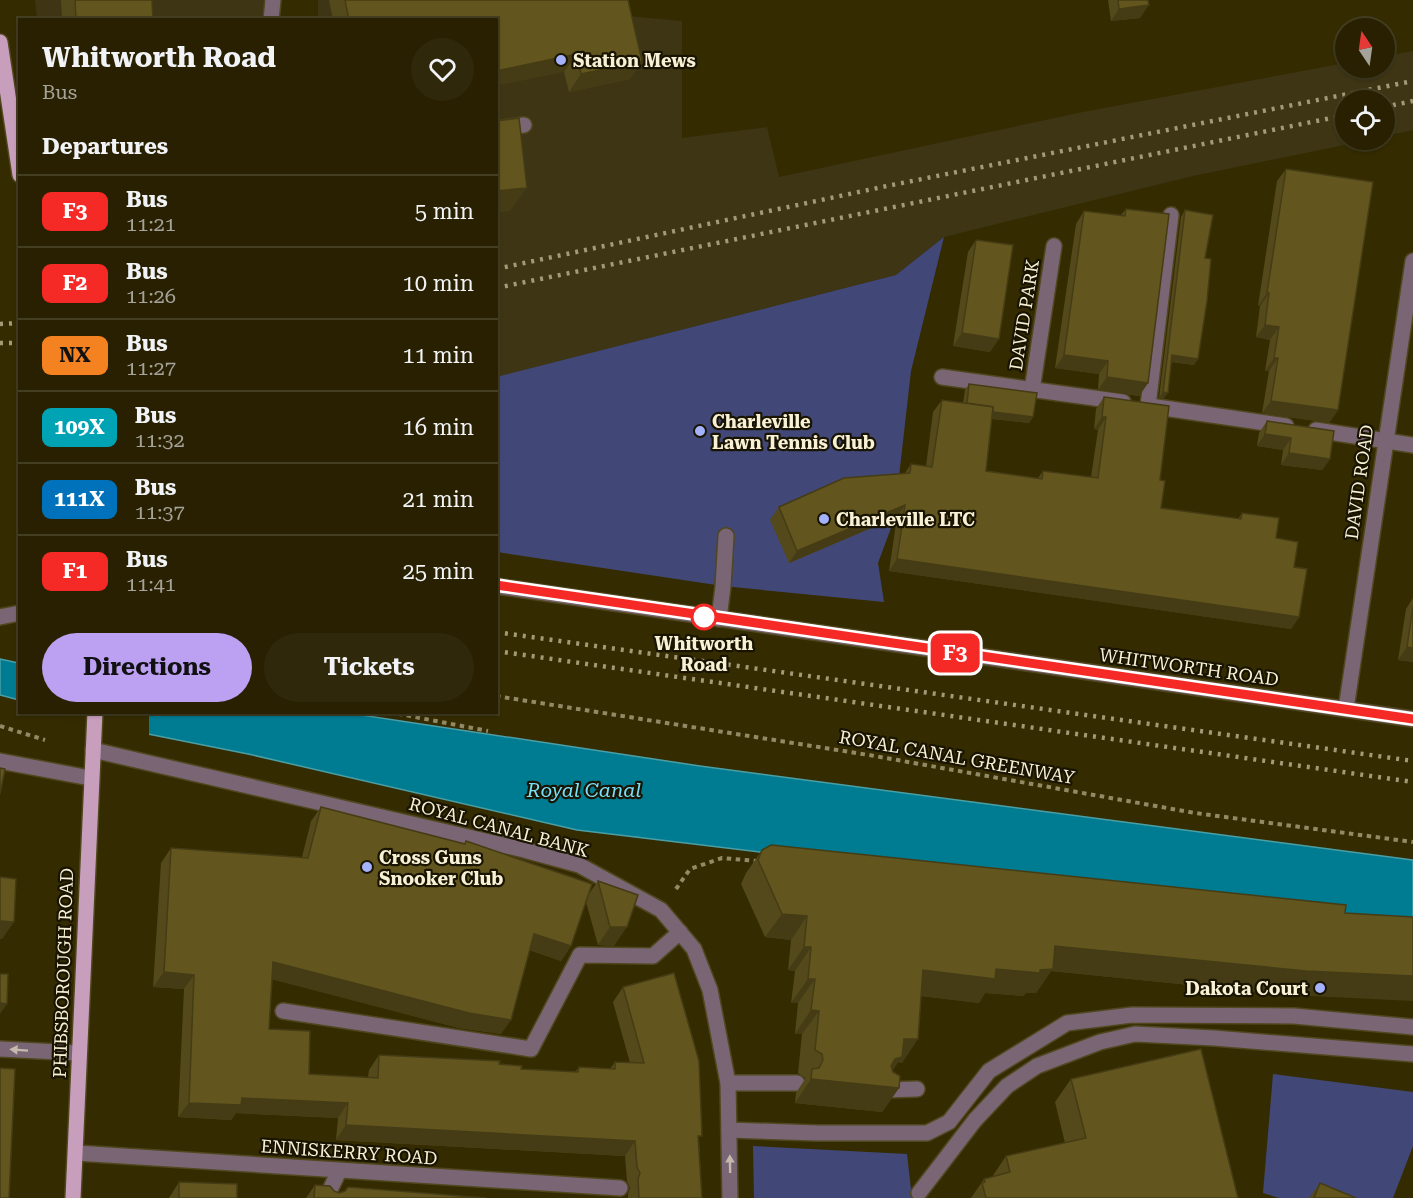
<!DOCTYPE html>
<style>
:root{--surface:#282000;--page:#30280a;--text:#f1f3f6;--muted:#a5a399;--line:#443e22;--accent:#bca0f2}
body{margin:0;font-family:"Roboto Serif",serif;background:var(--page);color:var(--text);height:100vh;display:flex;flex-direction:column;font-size:22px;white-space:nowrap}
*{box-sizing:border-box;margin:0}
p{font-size:20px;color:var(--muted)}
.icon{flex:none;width:33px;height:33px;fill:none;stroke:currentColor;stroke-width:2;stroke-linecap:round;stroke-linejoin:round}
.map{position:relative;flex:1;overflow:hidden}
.details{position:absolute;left:18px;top:18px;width:480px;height:696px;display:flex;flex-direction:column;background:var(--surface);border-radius:0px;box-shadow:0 2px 4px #0004,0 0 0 2px var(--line)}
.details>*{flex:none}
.badge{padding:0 12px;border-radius:9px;font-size:21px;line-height:39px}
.needle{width:39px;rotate:347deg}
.fabs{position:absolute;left:1335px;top:18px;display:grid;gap:12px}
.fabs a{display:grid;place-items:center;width:60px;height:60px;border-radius:50%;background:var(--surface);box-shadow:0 2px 4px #0004,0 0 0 2px var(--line);font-size:30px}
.map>.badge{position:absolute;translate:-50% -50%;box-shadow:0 0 0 3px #fff}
h2{padding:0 24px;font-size:22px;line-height:54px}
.round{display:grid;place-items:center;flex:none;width:63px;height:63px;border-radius:32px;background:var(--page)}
.summary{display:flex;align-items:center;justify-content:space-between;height:102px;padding:0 24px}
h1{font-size:28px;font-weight:700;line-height:45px}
.action{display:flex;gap:12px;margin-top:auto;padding:12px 24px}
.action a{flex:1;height:69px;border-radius:36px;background:var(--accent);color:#111;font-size:24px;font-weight:700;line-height:69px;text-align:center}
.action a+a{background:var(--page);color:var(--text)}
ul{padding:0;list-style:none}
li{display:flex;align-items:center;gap:18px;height:72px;padding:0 24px;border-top:2px solid var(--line)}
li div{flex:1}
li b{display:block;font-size:22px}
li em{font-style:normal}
li .badge{min-width:66px;font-weight:700;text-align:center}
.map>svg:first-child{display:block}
.built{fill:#3d3514}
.green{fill:#414878}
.water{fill:#007c92;stroke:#4a9fa6;stroke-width:1.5}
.pier{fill:#352b00}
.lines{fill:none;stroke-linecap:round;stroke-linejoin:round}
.minor-casing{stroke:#50471e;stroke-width:18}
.major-casing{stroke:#50471e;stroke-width:18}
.path{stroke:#928a66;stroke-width:4;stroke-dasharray:4.5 4.5;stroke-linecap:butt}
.minor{stroke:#796574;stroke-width:15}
.major{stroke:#c79ebc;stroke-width:15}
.rail{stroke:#a39a78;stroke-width:4.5;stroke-dasharray:3 6;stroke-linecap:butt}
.wall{fill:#54491a}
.shaded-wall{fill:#453c15}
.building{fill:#62551e;stroke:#453c15;stroke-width:1.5}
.oneway{fill:#c5b9ae}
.line-casing{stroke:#fff;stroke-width:14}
.line{stroke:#f52a26;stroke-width:9}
.poi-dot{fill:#a4b2fc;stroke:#191401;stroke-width:2}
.stop-dot{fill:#fff;stroke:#f52a26;stroke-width:3}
.labels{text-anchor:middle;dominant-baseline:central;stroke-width:4.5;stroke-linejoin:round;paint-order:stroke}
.poi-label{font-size:18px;font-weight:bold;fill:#f8f1d5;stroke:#191401;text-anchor:start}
.street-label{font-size:18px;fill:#f8f1d5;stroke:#191401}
.stop-label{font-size:18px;font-weight:bold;fill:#f8f1d5;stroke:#191401}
.water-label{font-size:20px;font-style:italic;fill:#79def7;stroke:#191401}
</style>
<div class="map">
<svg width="1413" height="1198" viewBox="0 0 1413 1198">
<rect width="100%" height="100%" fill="#352b00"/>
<g class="built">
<path d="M35 0H267L265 20 37 19Z"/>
<path d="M318 0H474L475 2 682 21V138L767 127 779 177 1083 112 1345 63 1346 68H1384L1385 56 1413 51V130L1385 136 1384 100H1346V140H1369L1193 176 944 237 896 275 497 377 496 20 318 19Z"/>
</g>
<g class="green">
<path d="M944 237 911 371 894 520 878 563 884 602 723 586 497 552 496 377 896 275Z"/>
<path d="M1273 1074 1413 1092V1146L1393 1198H1279L1263 1193Z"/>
<path d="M753 1146 907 1154 912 1198H754Z"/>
</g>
<g class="water">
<path d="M0 659 19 663V700L0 695Z"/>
<path d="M43 713H348L700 766 1413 860V925L1068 889 577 830 248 754Z"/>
</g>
<path class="pier" d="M53 713H149V737L52 718Z"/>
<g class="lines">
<g class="minor-casing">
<g id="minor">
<path d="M271 20 273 0"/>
<path d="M496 129 524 125"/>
<path d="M942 377 1123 402"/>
<path d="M1032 390 1054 246"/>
<path d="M1148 406 1171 215"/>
<path d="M1150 406 1286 426"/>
<path d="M1316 430 1413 445"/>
<path d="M496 586 1413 719"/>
<path d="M0 617 20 613"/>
<path d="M719 619 723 586 726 536"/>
<path d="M1346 709 1413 261"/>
<path d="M93 750 524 850 579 865 661 910 694 949 710 990 728 1083 730 1198"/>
<path d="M0 761 90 778"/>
<path d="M283 1011 531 1049 580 955 653 956 680 932"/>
<path d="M0 1049 79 1053"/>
<path d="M728 1083H797"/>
<path d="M884 1090 917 1089"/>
<path d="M729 1130 817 1133H927L949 1122 989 1071 1067 1023 1132 1015 1294 1016 1413 1027"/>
<path d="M76 1153 620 1188"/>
<path d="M919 1193 975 1120 1007 1086 1037 1066 1100 1042 1135 1034 1214 1038 1413 1054"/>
<path d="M329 1198V1192L339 1171"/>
</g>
</g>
<g class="major-casing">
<g id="major">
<path d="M0 42 20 175"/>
<path d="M73 1198 95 712"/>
</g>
</g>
<g class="path">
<path d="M496 696 869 755 1195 813 1413 842"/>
<path d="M389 712 488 731"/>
<path d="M0 726 45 740"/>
<path d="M676 889 690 869 722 858 758 861"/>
</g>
<use href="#minor" class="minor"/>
<use href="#major" class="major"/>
<g class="rail">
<path d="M1384 107 1413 101"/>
<path d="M496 269 887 186 1413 81"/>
<path d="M496 288 1346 115"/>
<path d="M0 324 20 323"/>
<path d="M0 343H20"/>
<path d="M496 632 1413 761"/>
<path d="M496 651 1413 782"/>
</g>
</g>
<g class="wall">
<path d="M61 0H152L153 20H62Z"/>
<path d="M329 0H628L642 61 630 79 569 92 564 72 496 20H333Z"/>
<path d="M1108 0H1148L1140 18 1111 21Z"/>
<path d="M1286 169 1338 410 1329 423 1262 413 1269 371H1265L1270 340 1256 337 1260 306H1258L1277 181Z"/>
<path d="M1126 209 1148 383 1139 396 1098 390 1099 374 1055 368 1076 224 1084 211 1121 215Z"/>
<path d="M1185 210 1205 258 1194 365 1171 362 1168 393 1163 399 1159 398 1181 217Z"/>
<path d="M976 240 990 352 953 346 968 252Z"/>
<path d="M969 384 1033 417 1029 423 992 419 986 471 1038 478 1043 471 1091 477 1098 430 1094 429 1096 409 1104 397 1160 480 1161 508 1238 519 1242 513 1276 538 1294 567 1299 617 1291 629 889 571 897 517 789 563 770 520 779 507 905 473 911 464 926 466 933 412 942 400 963 403 965 390Z"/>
<path d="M1267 421 1330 459 1322 470 1281 465 1283 450 1257 446 1259 433Z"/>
<path d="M1413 598V662L1398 660 1406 609Z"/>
<path d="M321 807 464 844 466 841 588 895 598 881 638 895 614 946 598 945 586 902 571 946 561 961 529 950 501 1034 459 1028 272 979 269 1029 309 1074 368 1077 369 1070 379 1055 499 1064 521 1069 575 1072 579 1067 610 1069 615 1062 630 1063 613 1002 623 987 699 1140 702 1198H628V1194L630 1188 627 1181 625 1156 336 1140 338 1118 236 1113 231 1120 178 1117 184 989 153 987 161 863 171 848 302 857 311 821Z"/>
<path d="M762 850 1289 995 1051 971 1036 993H1026L1023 996 985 993 979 1003 921 996 902 1063 898 1062 892 1071 899 1088 882 1112 795 1103 796 1093 805 1079V1078L798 1073 802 1034H795L798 1003H791L795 971 788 970 791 940 765 937 741 884 746 873Z"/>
<path d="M1071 1079 1238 1198H971L984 1179 992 1177 1006 1156 1065 1143 1055 1102Z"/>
<path d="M179 1182 237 1198H169Z"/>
<path d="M1320 1183 1356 1198H1309Z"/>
<path d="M315 1185 339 1193 486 1198H306Z"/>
</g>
<g class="shaded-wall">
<path d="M1149 5 1140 18 1111 21 1119 9Z"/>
<path d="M577 54 564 72 496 86V71Z"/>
<path d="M642 61 630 79 569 92 581 74Z"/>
<path d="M527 188 510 211 496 213V191Z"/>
<path d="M1267 293H1269L1260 306H1258Z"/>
<path d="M1265 325 1279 327 1270 340 1256 337Z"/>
<path d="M962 333 999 339 990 352 953 346Z"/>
<path d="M1064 355 1108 361 1099 374 1055 368Z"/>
<path d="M1172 355 1198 359 1194 365 1168 361Z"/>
<path d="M1274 358H1278L1269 371H1265Z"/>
<path d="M1107 377 1148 383 1139 396 1098 390Z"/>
<path d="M1163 392 1168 393 1163 399 1159 398Z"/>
<path d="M1271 401 1338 410 1329 423 1262 413Z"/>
<path d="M966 408 1033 417 1029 423 962 415Z"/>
<path d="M1102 417H1106L1098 430 1094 429Z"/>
<path d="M1265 434 1291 438 1283 450 1257 446Z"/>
<path d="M1289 453 1330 459 1322 470 1281 465Z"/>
<path d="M905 505 897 517 789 563 797 551Z"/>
<path d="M897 559 1299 617 1291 629 889 571Z"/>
<path d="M1407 647 1413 648V662L1398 660Z"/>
<path d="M782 914 807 916 791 940 765 937Z"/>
<path d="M0 921 14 922 2 939H0Z"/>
<path d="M610 927H627L614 946 598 945Z"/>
<path d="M534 934 571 946 561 961 523 948Z"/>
<path d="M1055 946 1413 976V1001L1289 995 1051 971 1036 993H1026L1023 996 985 993 979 1003 907 994 923 970 996 969Z"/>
<path d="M804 947H811L795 971 788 970Z"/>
<path d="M273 962 511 1020 501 1034 459 1028 263 977Z"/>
<path d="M164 972 194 975 184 989 153 987Z"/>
<path d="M808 979H815L798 1003H791Z"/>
<path d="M0 1003 7 1004 0 1014Z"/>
<path d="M811 1010 819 1011 802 1034H795Z"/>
<path d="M904 1039H918L902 1063 898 1062 886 1080 878 1082Z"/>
<path d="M811 1079 899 1088 882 1112 795 1103Z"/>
<path d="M242 1098 348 1103 338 1118 236 1113 231 1120 178 1117 189 1103Z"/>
<path d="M346 1125 635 1141 625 1156 336 1140Z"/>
</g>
<g class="building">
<path d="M75 0H152L153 20H76Z"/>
<path d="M345 0H628L642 61 581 74 577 54 496 71V20H349Z"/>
<path d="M1118 0H1148L1149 5 1119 9Z"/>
<path d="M268 17V20H229V19Z"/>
<path d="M519 118 527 188 496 191V121Z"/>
<path d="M1286 169 1373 182 1338 410 1271 401 1278 358H1274L1279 327 1265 325 1269 293H1267Z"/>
<path d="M1126 209 1169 214 1148 383 1107 377 1108 361 1064 355 1084 211 1125 216Z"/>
<path d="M1185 210 1213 215 1205 258 1211 259 1207 301 1198 359 1172 355 1168 393 1163 392Z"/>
<path d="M976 240 1013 245 999 339 962 333Z"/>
<path d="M969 384 1037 393 1033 417 993 412V407L967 403Z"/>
<path d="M1104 397 1169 406 1160 480 1165 481 1161 508 1241 519 1242 513 1279 518 1276 538 1298 542 1294 567 1307 569 1299 617 897 559 905 505 797 551 779 507 844 478 910 473 911 464 932 467 942 400 993 407 986 471 1042 479 1043 471 1098 478 1106 417H1102Z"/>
<path d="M1267 421 1334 431 1330 459 1289 453 1291 438 1265 434Z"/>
<path d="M1413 606V648L1407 647Z"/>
<path d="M0 768 5 769 0 794Z"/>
<path d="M321 807 465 844 466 841 592 884 571 946 534 934 511 1020 469 1013 273 962 269 1029 310 1031 309 1074 378 1078 379 1055 500 1061 499 1064 522 1066 521 1069 578 1072 579 1067 615 1069V1062L644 1063 623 987 674 973 699 1061 702 1136H698L702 1198H639L638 1179 640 1173 637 1167 635 1141 346 1125 348 1103 242 1098 241 1105 189 1103 194 975 164 972 171 848 308 858Z"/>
<path d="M771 845 1346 905 1345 913 1413 917V976L1306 971 1055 946 1053 969 1040 970V973L996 969 995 979 923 970 918 1039H904L902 1057 895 1059 891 1066 893 1072 900 1076 899 1088 811 1079 812 1069 819 1068 823 1060 822 1054 815 1050 819 1011 811 1010 815 979H808L811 947H804L807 916 782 914 758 860 762 850Z"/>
<path d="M0 877 16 879 14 922 0 921Z"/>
<path d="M598 881 638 895 627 927H610Z"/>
<path d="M0 974H8L7 1004 0 1003Z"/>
<path d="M1201 1049 1238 1198H986L982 1183 985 1182 984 1179 1010 1172 1006 1156 1086 1138 1071 1079Z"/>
<path d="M0 1068 15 1069 9 1198H0Z"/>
<path d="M179 1182 237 1184V1198H179Z"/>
<path d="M1320 1183 1356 1198H1314Z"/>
<path d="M315 1185 330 1186 334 1191 339 1193 345 1191 348 1187 486 1198H314Z"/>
</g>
<defs><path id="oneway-solid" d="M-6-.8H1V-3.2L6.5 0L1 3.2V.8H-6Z" transform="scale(1.5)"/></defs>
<g class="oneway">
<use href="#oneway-solid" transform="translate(19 1050) rotate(-176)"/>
<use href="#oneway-solid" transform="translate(730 1164) rotate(-91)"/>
</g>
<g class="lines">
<g class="line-casing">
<path id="line" d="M496 585 1413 719"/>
</g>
<use href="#line" class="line"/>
</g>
<g class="poi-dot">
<circle cx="561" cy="60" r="6"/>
<circle cx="700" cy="431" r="6"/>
<circle cx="824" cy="519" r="6"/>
<circle cx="367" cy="867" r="6"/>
<circle cx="1320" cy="988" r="6"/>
</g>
<circle class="stop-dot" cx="704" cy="617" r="12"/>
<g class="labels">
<g class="poi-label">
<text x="573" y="60">Station Mews</text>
<text x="712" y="421">Charleville<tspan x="712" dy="21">Lawn Tennis Club</tspan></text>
<text x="836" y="519">Charleville LTC</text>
<text x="379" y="857">Cross Guns<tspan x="379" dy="21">Snooker Club</tspan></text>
<text x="1308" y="988" text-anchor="end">Dakota Court</text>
</g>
<g class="street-label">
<text transform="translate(1024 315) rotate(-81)">DAVID PARK</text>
<text transform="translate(1359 482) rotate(-82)">DAVID ROAD</text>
<text transform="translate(1189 667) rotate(8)">WHITWORTH ROAD</text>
<text transform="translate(957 757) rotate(10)">ROYAL CANAL GREENWAY</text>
<text transform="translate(499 827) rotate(15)">ROYAL CANAL BANK</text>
<text transform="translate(63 973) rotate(-88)">PHIBSBOROUGH ROAD</text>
<text transform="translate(349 1152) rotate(4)">ENNISKERRY ROAD</text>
</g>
<g class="stop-label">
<text x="704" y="643">Whitworth<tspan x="704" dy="21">Road</tspan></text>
</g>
<g class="water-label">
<text x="584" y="790">Royal Canal</text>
</g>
</g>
</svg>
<div class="fabs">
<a><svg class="needle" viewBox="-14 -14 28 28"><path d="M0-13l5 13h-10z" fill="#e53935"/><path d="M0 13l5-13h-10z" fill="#a5a399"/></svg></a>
<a><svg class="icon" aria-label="locate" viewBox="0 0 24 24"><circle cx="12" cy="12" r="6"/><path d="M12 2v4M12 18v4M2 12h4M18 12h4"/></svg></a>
</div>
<b class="badge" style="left:955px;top:653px;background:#f52a26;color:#fff">F3</b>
<section class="details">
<div class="summary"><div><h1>Whitworth Road</h1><p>Bus</p></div><a class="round"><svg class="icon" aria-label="heart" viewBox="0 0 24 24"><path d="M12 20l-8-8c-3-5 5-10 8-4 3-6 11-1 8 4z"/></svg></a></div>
<h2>Departures</h2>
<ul>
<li><span class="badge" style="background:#f52a26;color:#fff">F3</span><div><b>Bus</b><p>11:21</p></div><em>5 min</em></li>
<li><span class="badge" style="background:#f52a26;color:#fff">F2</span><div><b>Bus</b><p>11:26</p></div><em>10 min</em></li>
<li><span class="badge" style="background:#f58220;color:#111">NX</span><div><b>Bus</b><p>11:27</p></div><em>11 min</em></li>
<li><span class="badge" style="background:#00a3b4;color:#fff">109X</span><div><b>Bus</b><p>11:32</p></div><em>16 min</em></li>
<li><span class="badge" style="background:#0072bc;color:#fff">111X</span><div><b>Bus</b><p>11:37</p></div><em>21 min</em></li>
<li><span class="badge" style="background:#f52a26;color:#fff">F1</span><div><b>Bus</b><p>11:41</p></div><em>25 min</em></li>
</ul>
<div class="action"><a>Directions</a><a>Tickets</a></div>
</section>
</div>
